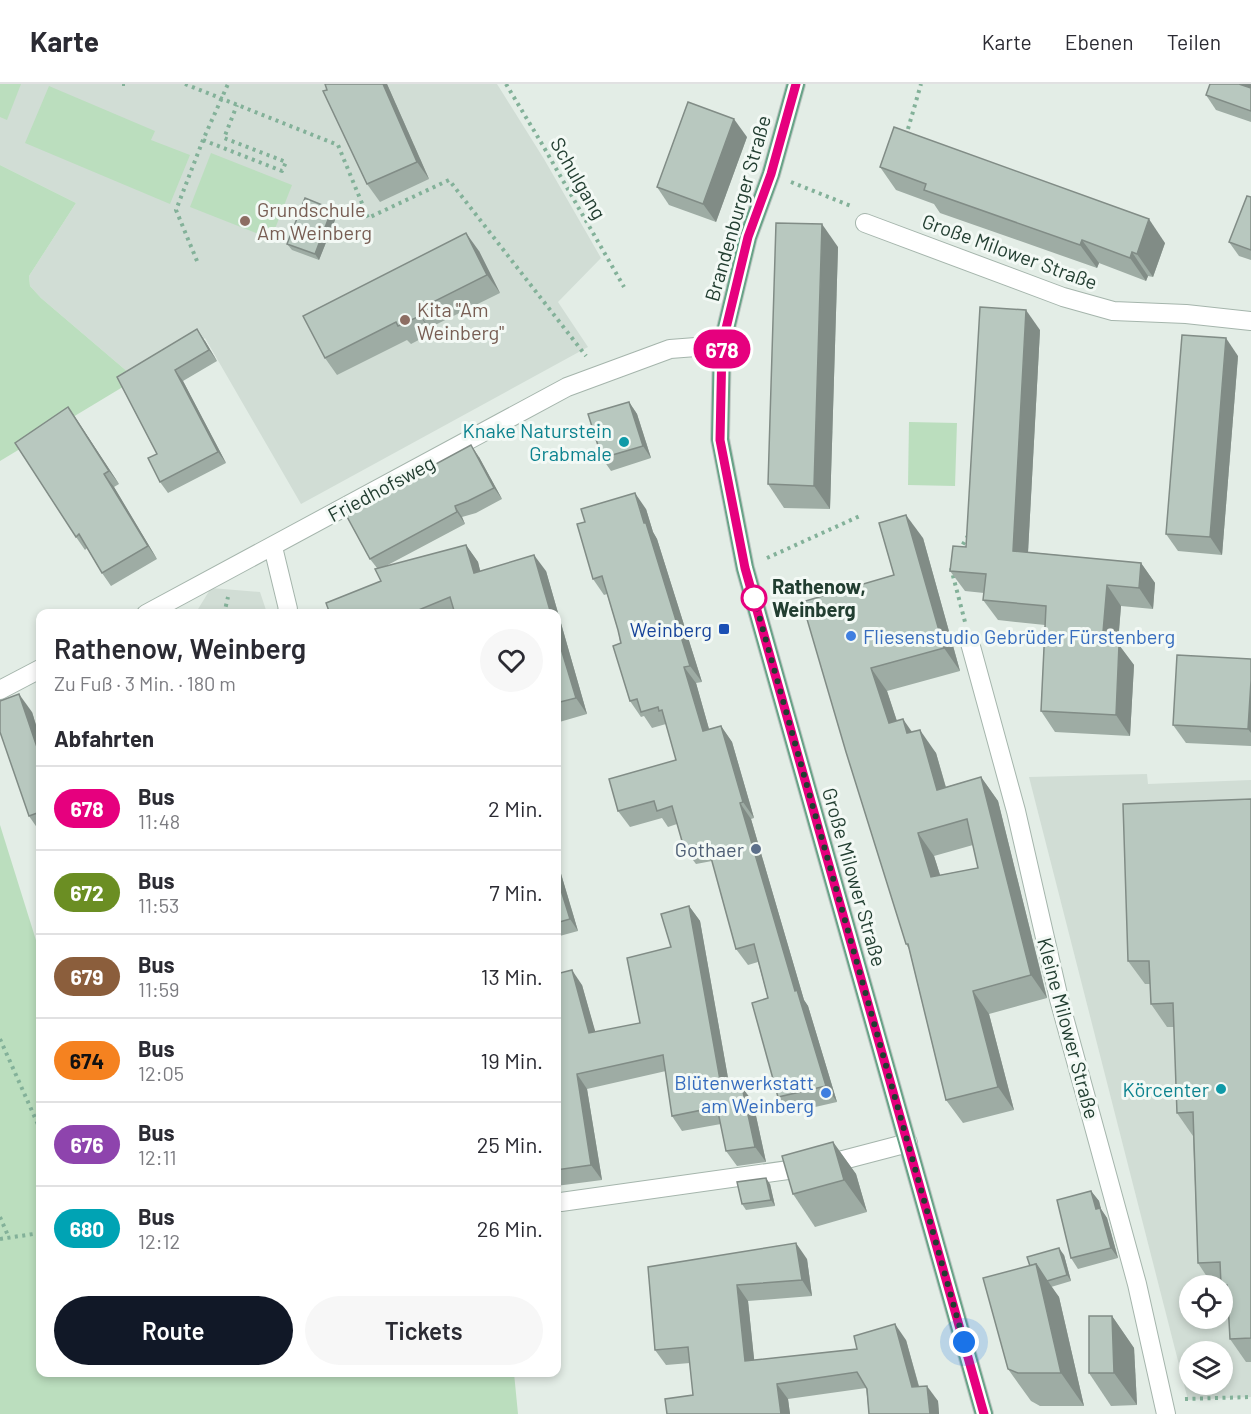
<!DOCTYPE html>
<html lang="de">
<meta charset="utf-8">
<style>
:root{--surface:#fff;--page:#f7f7f7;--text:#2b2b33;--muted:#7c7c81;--line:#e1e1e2;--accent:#111827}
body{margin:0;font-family:Barlow,sans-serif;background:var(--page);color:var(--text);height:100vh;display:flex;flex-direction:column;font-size:22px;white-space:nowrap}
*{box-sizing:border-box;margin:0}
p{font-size:20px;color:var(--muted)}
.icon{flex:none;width:33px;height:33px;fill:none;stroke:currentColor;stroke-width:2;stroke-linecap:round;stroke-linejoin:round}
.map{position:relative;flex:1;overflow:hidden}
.side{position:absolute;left:36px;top:525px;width:525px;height:768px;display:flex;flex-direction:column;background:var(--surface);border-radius:12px;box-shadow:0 3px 9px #0003}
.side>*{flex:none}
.badge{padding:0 12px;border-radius:20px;font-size:21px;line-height:39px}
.buttons{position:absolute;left:1179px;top:1191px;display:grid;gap:12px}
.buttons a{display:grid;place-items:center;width:54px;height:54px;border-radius:50%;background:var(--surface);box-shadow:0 3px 9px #0003;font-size:30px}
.you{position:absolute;width:30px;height:30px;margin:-15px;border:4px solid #fff;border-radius:50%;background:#1a73e8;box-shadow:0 0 0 9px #1a73e833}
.map>.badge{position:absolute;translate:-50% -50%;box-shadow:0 0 0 3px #fff}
h2{padding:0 18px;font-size:22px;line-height:54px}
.round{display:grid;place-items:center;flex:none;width:63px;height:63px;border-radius:32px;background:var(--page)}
.head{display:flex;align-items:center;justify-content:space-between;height:102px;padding:0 18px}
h1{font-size:28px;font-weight:600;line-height:45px}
.primary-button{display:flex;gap:12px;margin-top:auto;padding:12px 18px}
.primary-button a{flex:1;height:69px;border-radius:36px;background:var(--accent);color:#fff;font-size:24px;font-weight:600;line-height:69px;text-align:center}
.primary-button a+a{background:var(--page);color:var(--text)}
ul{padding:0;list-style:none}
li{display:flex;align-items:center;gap:18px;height:84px;padding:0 18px;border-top:2px solid var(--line)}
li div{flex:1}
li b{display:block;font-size:22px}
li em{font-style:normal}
li .badge{min-width:66px;font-weight:700;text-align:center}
header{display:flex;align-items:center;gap:36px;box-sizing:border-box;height:84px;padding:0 30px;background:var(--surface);border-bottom:2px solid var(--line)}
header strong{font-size:28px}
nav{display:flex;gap:33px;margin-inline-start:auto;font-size:21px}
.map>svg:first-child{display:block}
.built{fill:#d1ddd5;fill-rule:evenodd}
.green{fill:#bbdebe}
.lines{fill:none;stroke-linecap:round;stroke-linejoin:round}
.minor-casing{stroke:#a5b5ac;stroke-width:20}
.major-casing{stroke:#c1c9c5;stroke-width:20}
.path{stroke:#83b199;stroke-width:4;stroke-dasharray:3 4.5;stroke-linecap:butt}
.minor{stroke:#fff;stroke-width:18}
.major{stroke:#67a387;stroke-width:18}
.wall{fill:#9eaca4;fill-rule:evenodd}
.shaded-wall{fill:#818c86}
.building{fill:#b8c8bf;stroke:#818c86;stroke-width:1.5;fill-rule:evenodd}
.line-casing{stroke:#fff;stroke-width:14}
.line{stroke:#e6007e;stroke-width:9}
.walk{stroke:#223e31;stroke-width:6;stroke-dasharray:0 10.8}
.education-dot{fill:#8d6e63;stroke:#f3f9f5;stroke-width:2}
.culture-dot{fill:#0f9aa8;stroke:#f3f9f5;stroke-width:2}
.stop-dot{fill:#fff;stroke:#e6007e;stroke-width:3}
.transit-dot{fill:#1a4fb4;stroke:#f3f9f5;stroke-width:2}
.shop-dot{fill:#3f7fe0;stroke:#f3f9f5;stroke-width:2}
.service-dot{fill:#5c6f8a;stroke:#f3f9f5;stroke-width:2}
.labels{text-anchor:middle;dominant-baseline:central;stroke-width:6;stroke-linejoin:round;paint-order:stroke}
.street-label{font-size:20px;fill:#223e31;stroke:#f3f9f5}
.education-label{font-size:20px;fill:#785e54;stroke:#f3f9f5;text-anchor:start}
.culture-label{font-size:20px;fill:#0d838f;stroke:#f3f9f5;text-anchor:end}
.stop-label{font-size:20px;font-weight:bold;fill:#223e31;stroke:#f3f9f5;text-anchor:start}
.transit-label{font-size:20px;fill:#164399;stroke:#f3f9f5;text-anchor:end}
.shop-label{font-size:20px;fill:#366cbe;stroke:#f3f9f5;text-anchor:start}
.service-label{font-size:20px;fill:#4e5e75;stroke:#f3f9f5;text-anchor:end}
</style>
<header>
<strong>Karte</strong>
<nav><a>Karte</a><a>Ebenen</a><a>Teilen</a></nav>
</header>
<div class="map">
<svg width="1251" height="1330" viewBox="0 0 1251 1330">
<rect width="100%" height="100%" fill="#e3ede6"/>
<g class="built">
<path d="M0 0H497L544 75 601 174 558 218 588 263 301 420 205 254 136 295 41 214 30 202 29 192 76 119 0 81Z"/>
<path d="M211 504 260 508 267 529 195 530Z"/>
<path d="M1147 690 1148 700 1251 696V1313L1188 1316 1029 693ZM1190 1202H1222V1234H1190ZM1190 1268H1222V1300H1190Z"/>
</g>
<g class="green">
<path d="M0 0H21L7 36 0 33Z"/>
<path d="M49 2 155 47 151 56 190 71 170 120 25 59Z"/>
<path d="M211 69 292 101 271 155 190 123Z"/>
<path d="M0 81 76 119 29 192 30 202 41 214 136 295 0 377Z"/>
<path d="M909 338 957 339 955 402 908 401Z"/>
<path d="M0 741 40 869V1288L514 1289 518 1330H0Z"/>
</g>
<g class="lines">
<g class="minor-casing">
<g id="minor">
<path d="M865 139 1063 213 1113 227 1186 230 1251 237"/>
<path d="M273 463 288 525 286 530"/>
<path d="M146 530 567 303 670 265 722 261"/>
<path d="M970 559 1016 727 1059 915 1137 1200 1166 1330"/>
<path d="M0 606 40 585"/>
<path d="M561 1118 824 1081 908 1059"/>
</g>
</g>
<g class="major-casing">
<path id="major" d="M796 0 771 90 748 153 722 261 720 355 745 484 984 1330"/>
</g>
<g class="path">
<path d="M122 0H126"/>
<path d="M185 0 338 61 368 134 449 96 586 272"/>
<path d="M506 0 542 60 624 203"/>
<path d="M908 45 921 0"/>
<path d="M203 56 282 87 286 78 224 54 237 21"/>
<path d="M791 98 851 122"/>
<path d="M197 177 176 126 203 56 228 0"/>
<path d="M959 467 969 450"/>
<path d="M767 474 862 431"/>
<path d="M951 484 965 538"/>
<path d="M224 530 228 513"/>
<path d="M0 955 40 1045"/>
<path d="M0 1133 9 1154"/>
<path d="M0 1155 40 1149"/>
<path d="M1185 1315 1251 1313"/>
</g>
<use href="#minor" class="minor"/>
<use href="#major" class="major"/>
</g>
<g class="wall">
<path d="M325 0H387L429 95 380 118 367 100 327 6Z"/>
<path d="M1251 0V38L1216 26 1206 11Z"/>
<path d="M747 53 716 138 669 121 657 103Z"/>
<path d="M880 83 1165 159 1153 193 1148 192 1146 197 1099 179 1097 184 940 129 934 120 896 106Z"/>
<path d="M1251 113V176L1239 172 1229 158Z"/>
<path d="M337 131 319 176 292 166 287 160Z"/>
<path d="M838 163 830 425 784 424 768 400Z"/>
<path d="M479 167 500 209 429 244 432 249 411 260 407 256 337 291 325 274Z"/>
<path d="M1040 246 1028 468 1141 479 1155 499 1153 525 1121 522 1118 561H1119L1134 581 1130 652 1055 648 1041 627 1045 541 998 536 983 516 984 509 965 507 950 487 966 463Z"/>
<path d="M205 257 217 277 183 297 226 379 168 409 160 398 157 370 117 293Z"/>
<path d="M1238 272 1222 471 1178 467 1166 450Z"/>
<path d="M629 318 637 330 651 374 611 387 602 374Z"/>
<path d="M68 323 119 400 114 403 157 475 111 502 102 489 87 464 85 466 76 453Z"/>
<path d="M479 373 502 415 476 429 462 433 465 440 384 483 466 461 478 478 480 487H546L587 630 556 639V530H330L381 497 377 484 370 475Z"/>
<path d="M646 425 653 448 657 455 702 598 696 599 709 645 721 642 732 658 754 734 751 735 804 916 808 922 837 1018 789 1029 778 1013 768 914 758 878 748 881 736 865 712 777 696 780 684 764 677 740 668 743 662 734 630 743 618 727 676 676 666 640 652 644 644 632 641 633 630 617 618 546 607 510 604 511 593 495 585 438Z"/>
<path d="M923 454 960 587 887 607 897 637 912 648 936 669 946 703 981 693 998 717 1047 914 989 930 1014 1026 963 1039 946 1016 909 865 906 860 846 668 894 491ZM973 761 978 784 940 791 934 772Z"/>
<path d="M1251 575V662L1186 659 1173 641Z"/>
<path d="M32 628 40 654V748L29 732Z"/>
<path d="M1251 715V1278H1246L1230 1255 1228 1211 1222 1204V1202H1213L1198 1179 1193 1052 1177 1029 1174 943H1167L1151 920 1150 900H1145L1128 877Z"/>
<path d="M556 773 578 847 556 853Z"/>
<path d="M689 822 700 837 730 1005 753 1018 766 1078 737 1082 726 1067 721 1040 682 1047 672 1032 666 987 587 1005 602 1096 556 1102V885L558 890 582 901 595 948 640 939 671 863Z"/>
<path d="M833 1058 856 1090 867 1128 815 1143 793 1110Z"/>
<path d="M770 1100 775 1122 746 1126 742 1120Z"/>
<path d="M1091 1107 1099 1117 1101 1125 1107 1134 1118 1174 1078 1185 1071 1174Z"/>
<path d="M1064 1171 1071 1197 1051 1203 1059 1213 1084 1322H1040L1031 1317 1008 1285 1030 1182Z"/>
<path d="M807 1175 812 1212 748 1217 754 1276 857 1265 906 1256 919 1302 938 1317 939 1330H869L866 1304 788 1315 790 1330H667L693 1311 690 1279 666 1281 655 1266 648 1183Z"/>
<path d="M1112 1232 1134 1264 1137 1321 1111 1322 1089 1289Z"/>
</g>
<g class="shaded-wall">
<path d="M383 0H387L429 95 417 78Z"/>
<path d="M1238 0H1251V5Z"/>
<path d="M734 35 747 53 716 138 703 120Z"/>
<path d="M332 125 337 131 319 176 315 170Z"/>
<path d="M1149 135 1165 159 1153 193 1137 170Z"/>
<path d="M822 140 838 163 830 425 814 402Z"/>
<path d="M466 149 479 167 500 209 487 191Z"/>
<path d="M1082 156 1099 179 1097 184 1080 161Z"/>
<path d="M1132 168 1148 192 1146 197 1130 174Z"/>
<path d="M417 226 429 244 432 249 420 232Z"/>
<path d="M1026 226 1040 246 1027 487 1013 467Z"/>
<path d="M197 245 205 257 217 277 209 266Z"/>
<path d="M1226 254 1238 272 1222 471 1210 453Z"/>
<path d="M175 286 183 297 226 379 218 368Z"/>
<path d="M629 318 637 330 651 374 643 362Z"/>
<path d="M68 323 77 336 119 400 109 387Z"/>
<path d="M471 361 479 373 502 415 494 404Z"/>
<path d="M104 390 114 403 157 475 148 462Z"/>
<path d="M635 409 646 425 653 448 657 455 702 598 690 582Z"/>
<path d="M455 422 462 433 465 440 457 428Z"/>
<path d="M906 431 923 454 960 587 944 564Z"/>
<path d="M466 461 478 478 485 506 474 489Z"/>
<path d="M534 471 546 487 587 630 576 614 556 548V530H551Z"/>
<path d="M1141 479 1155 499 1153 525 1139 504Z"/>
<path d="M1107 501 1121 522 1116 580 1102 560Z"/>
<path d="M1119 561 1134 581 1130 652 1116 631Z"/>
<path d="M684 583 696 599 714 663 703 647Z"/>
<path d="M871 584 887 607 905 662 889 639Z"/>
<path d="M1251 597V649L1248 645Z"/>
<path d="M19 610 32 628 40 654V672Z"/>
<path d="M903 635 919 658 907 649Z"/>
<path d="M721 642 732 658 754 734 743 718Z"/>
<path d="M920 646 936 669 953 729 937 706Z"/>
<path d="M981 693 998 717 1047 914 1031 891Z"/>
<path d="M740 719 751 735 804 916 808 922 837 1018 826 1002 795 907Z"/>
<path d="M918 749 934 772 948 816 931 793Z"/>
<path d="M556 773 578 847 570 835 556 790Z"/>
<path d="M689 822 700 837 733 1022 722 1007Z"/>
<path d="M572 886 582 901 600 964 589 949Z"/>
<path d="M973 907 989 930 1014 1026 998 1003Z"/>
<path d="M577 990 587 1005 602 1096 591 1081Z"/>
<path d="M742 1003 753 1018 766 1078 755 1063Z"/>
<path d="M833 1058 856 1090 867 1128 844 1096Z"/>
<path d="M766 1094 770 1100 775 1122 771 1116Z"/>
<path d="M1091 1107 1099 1117 1101 1125 1107 1134 1118 1174 1111 1164 1096 1125Z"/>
<path d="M796 1159 807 1175 812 1212 802 1196Z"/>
<path d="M1059 1164 1064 1171 1071 1197 1067 1191Z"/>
<path d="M1036 1180 1059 1213 1084 1322 1061 1289Z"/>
<path d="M737 1201 748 1217 756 1293 745 1277Z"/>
<path d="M1112 1232 1134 1264 1137 1321 1114 1289Z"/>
<path d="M895 1240 906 1256 923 1318 912 1303Z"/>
<path d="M777 1300 788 1315 790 1330H781Z"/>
<path d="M927 1302 938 1317 939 1330H930Z"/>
</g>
<g class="building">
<path d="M325 0H383L417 78 367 100 323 7 327 6Z"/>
<path d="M1210 0H1239L1251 4V27L1206 11Z"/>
<path d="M688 18 734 35 703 120 657 103Z"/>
<path d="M894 43 1149 135 1137 170 1132 168 1130 174 1082 156 1080 161 924 106 926 100 880 83Z"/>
<path d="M1247 112 1251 113V166L1229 158Z"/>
<path d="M305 114 332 125 315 170 287 160Z"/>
<path d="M776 139 822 140 814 402 768 400Z"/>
<path d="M466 149 487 191 417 226 420 232 398 242 396 238 325 274 303 232Z"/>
<path d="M980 223 1026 226 1013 467 1141 479 1139 504 1107 501 1102 560 1119 561 1116 631 1041 627 1046 522 983 516 986 490 950 487 953 462 966 463Z"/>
<path d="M197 245 209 266 175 286 218 368 160 398 148 374 157 370 117 293Z"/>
<path d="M1182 251 1226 254 1210 453 1166 450Z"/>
<path d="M629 318 643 362 602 374 588 330Z"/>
<path d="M68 323 109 387 104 390 148 462 102 489 79 450 76 453 15 359Z"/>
<path d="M471 361 494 404 468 417 455 422 457 428 370 475 345 429Z"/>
<path d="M635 409 644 439H646L690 582 684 583 703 647 721 642 743 718 740 719 795 907 797 906 826 1002 778 1013 752 919 768 914 754 860 736 865 707 759 684 764 672 722 657 727 654 717 618 727 609 695 676 676 662 626 659 627 658 623 641 628 637 615 630 617 613 562 621 559 618 546 602 492 593 495 577 440 585 438 581 425Z"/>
<path d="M906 431 944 564 871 584 889 639 903 635 907 649 920 646 937 706 981 693 1031 891 973 907 998 1003 946 1016 908 860H906L846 668 802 518 894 491 879 439ZM967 735 978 784 931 793 918 749Z"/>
<path d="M466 461 474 489 534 471 551 530H455L450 513 409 530H330L326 519 381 497 375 485Z"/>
<path d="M556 548 576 614 556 619Z"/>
<path d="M1177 571 1251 575V597L1248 645 1173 641Z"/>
<path d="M19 610 40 672V728L29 732 0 648V617Z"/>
<path d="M1251 715V1254L1230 1255 1227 1201H1221L1220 1178 1198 1179 1193 1028 1177 1029 1173 919 1151 920 1149 877H1128L1123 720Z"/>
<path d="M556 790 570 835 556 839Z"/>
<path d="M689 822 722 1007 742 1003 755 1063 726 1067 717 1023 672 1032 663 971 577 990 591 1081 556 1086V890L572 886 589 949 640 939 627 874 671 863 661 830Z"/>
<path d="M833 1058 844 1096 793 1110 782 1072Z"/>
<path d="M766 1094 771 1116 742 1120 737 1098Z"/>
<path d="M1091 1107 1096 1125 1100 1124 1111 1164 1071 1174 1057 1116Z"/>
<path d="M796 1159 802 1196 737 1201 745 1277 857 1265 854 1252 895 1240 912 1303 927 1302 930 1330H869L867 1305 857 1288 777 1300 781 1330H667L665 1315 693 1311 688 1263 655 1266 648 1183Z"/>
<path d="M1059 1164 1067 1191 1047 1197 1036 1180 1030 1182 1027 1173Z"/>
<path d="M1036 1180 1061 1289H1018L1008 1285 983 1194Z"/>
<path d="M1089 1232H1112L1114 1289H1089Z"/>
</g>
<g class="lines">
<g class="line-casing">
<path id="line" d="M796 0 771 90 748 153 722 261 720 356 745 484 984 1330"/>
</g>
<use href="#line" class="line"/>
<path class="walk" d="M754 514 964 1258"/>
</g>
<g class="education-dot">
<circle cx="245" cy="137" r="6"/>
<circle cx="405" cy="236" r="6"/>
</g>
<g class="culture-dot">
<circle cx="624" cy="358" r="6"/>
<circle cx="1221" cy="1005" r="6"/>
</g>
<circle class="stop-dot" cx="754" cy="514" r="12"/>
<rect class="transit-dot" x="718" y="539" width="12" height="12" rx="3"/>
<g class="shop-dot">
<circle cx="851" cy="552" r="6"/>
<circle cx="826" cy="1009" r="6"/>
</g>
<circle class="service-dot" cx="756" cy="765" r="6"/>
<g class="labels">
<g class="street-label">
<text transform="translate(579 94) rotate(60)">Schulgang</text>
<text transform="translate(737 124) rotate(-74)">Brandenburger Straße</text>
<text transform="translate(1010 167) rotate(20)">Große Milower Straße</text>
<text transform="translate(381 404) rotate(-28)">Friedhofsweg</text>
<text transform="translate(855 793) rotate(74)">Große Milower Straße</text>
<text transform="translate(1069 944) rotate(75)">Kleine Milower Straße</text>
</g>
<g class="education-label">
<text x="257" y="125">Grundschule<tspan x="257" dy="23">Am Weinberg</tspan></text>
<text x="417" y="225">Kita "Am<tspan x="417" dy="23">Weinberg"</tspan></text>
</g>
<g class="culture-label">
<text x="612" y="346">Knake Naturstein<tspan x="612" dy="23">Grabmale</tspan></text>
<text x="1209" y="1005">Körcenter</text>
</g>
<g class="stop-label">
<text x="772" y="502">Rathenow,<tspan x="772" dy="23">Weinberg</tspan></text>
</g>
<g class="transit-label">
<text x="712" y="545">Weinberg</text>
</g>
<g class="shop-label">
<text x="863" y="552">Fliesenstudio Gebrüder Fürstenberg</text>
<text x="814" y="998" text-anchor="end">Blütenwerkstatt<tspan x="814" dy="23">am Weinberg</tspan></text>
</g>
<g class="service-label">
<text x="744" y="765">Gothaer</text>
</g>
</g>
</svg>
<div class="buttons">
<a><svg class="icon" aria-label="locate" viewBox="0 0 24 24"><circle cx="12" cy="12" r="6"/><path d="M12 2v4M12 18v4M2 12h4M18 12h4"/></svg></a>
<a><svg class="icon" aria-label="layers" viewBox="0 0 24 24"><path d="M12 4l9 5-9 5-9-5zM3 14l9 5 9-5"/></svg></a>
</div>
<div class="you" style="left:964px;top:1258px"></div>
<b class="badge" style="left:722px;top:265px;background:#e6007e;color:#fff">678</b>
<section class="side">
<div class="head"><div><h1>Rathenow, Weinberg</h1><p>Zu Fuß · 3 Min. · 180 m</p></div><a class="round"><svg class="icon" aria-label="heart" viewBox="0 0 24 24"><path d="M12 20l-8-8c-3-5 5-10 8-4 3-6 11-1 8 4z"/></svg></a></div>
<h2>Abfahrten</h2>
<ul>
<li><span class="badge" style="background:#e6007e;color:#fff">678</span><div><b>Bus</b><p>11:48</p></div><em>2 Min.</em></li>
<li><span class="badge" style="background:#6b8e23;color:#fff">672</span><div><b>Bus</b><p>11:53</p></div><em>7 Min.</em></li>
<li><span class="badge" style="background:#8b5e3c;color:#fff">679</span><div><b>Bus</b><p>11:59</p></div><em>13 Min.</em></li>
<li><span class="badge" style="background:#f58220;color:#111">674</span><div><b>Bus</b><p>12:05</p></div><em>19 Min.</em></li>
<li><span class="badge" style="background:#8e44ad;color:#fff">676</span><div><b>Bus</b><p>12:11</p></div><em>25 Min.</em></li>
<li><span class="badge" style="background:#00a3b4;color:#fff">680</span><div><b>Bus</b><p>12:12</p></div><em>26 Min.</em></li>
</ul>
<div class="primary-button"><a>Route</a><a>Tickets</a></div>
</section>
</div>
